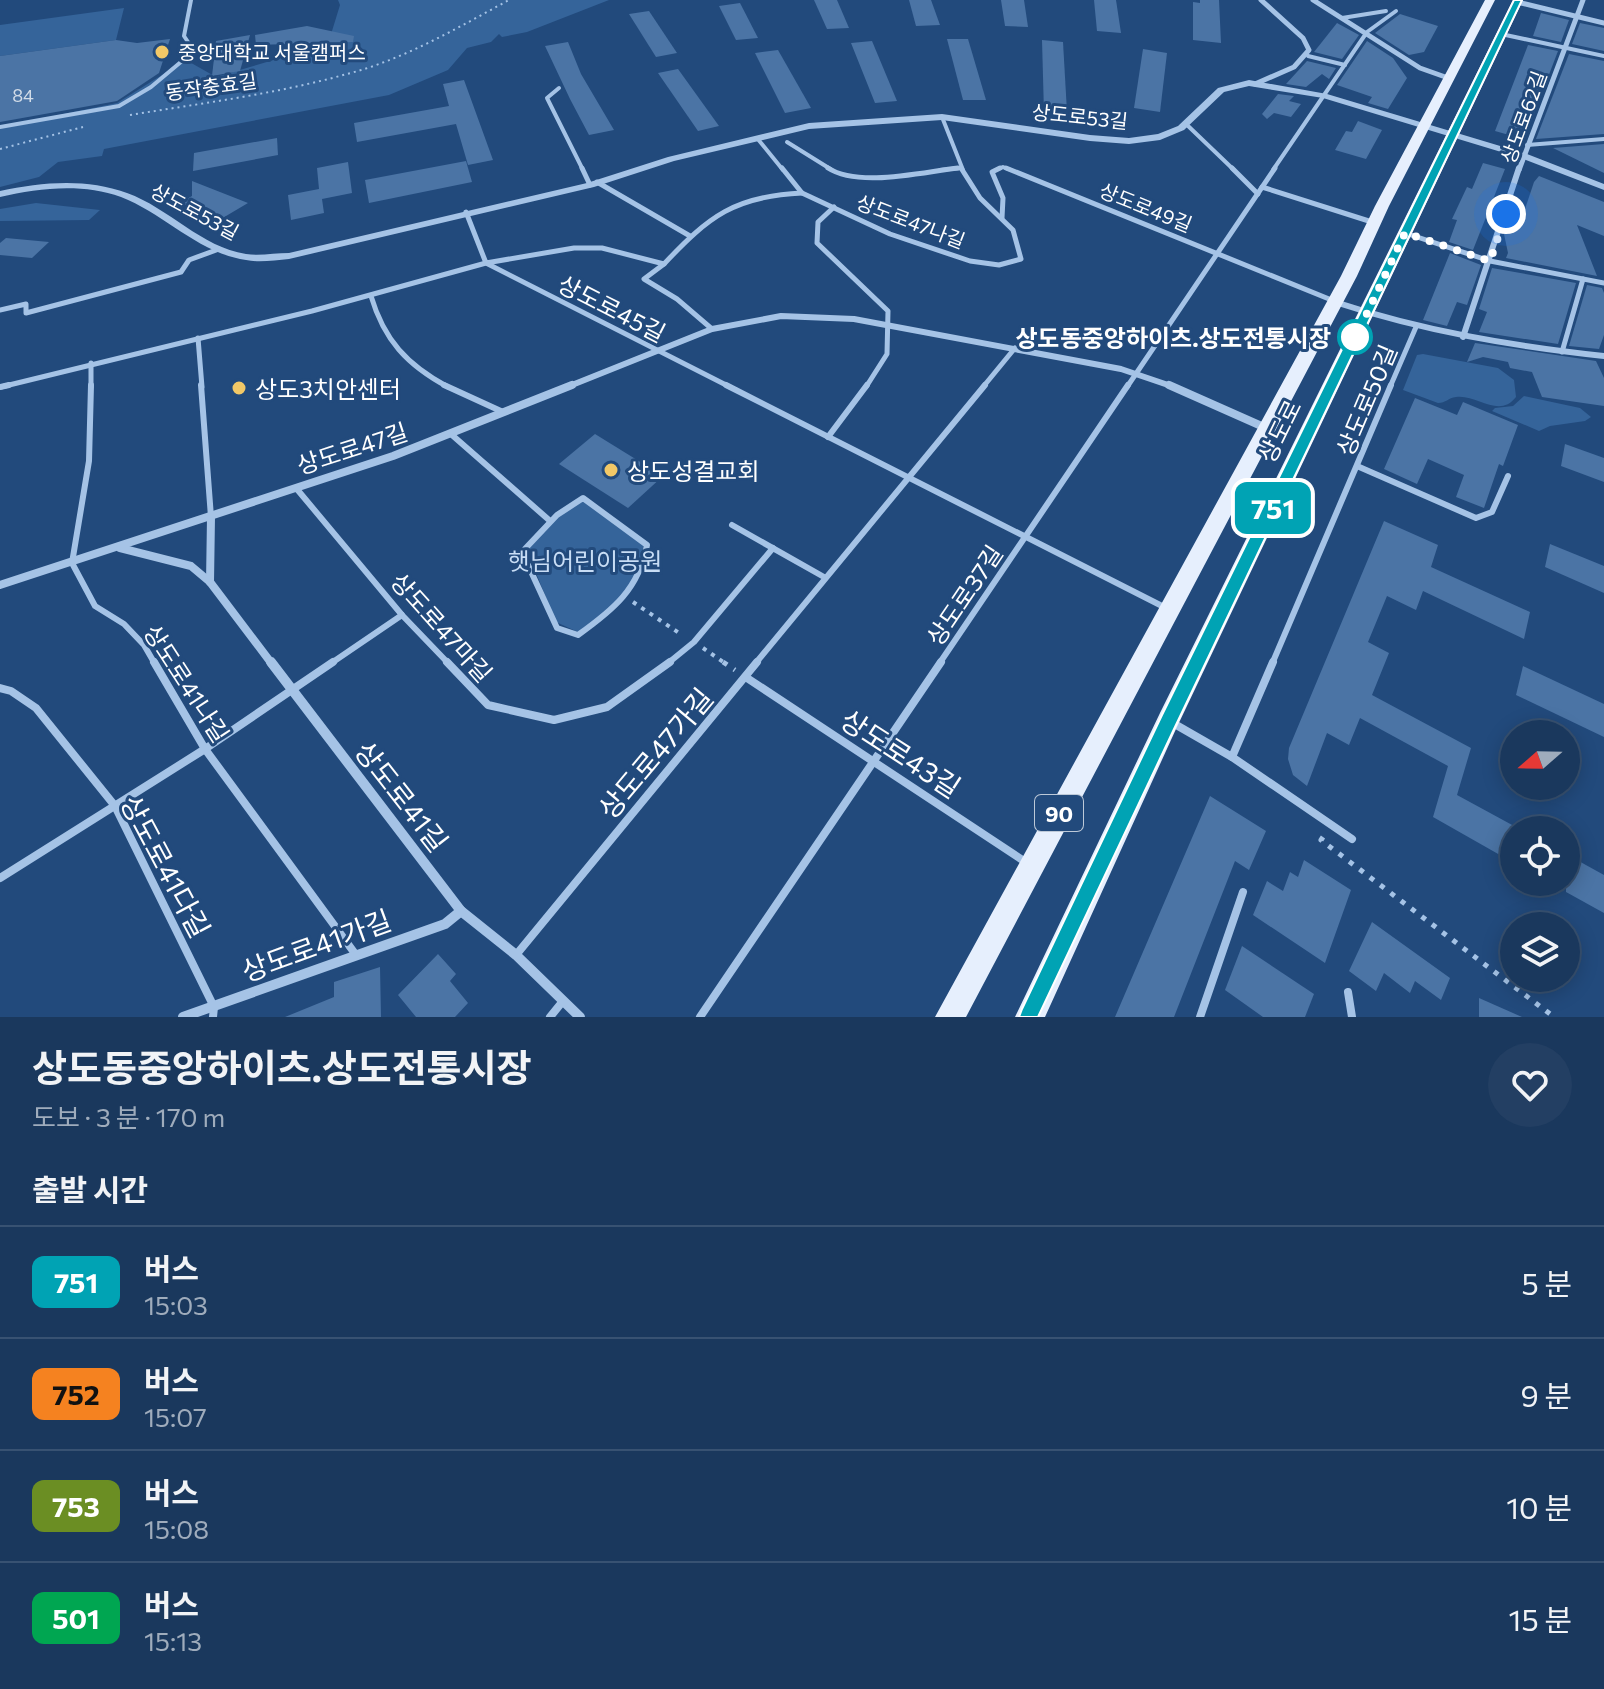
<!DOCTYPE html>
<html lang="ko">
<meta charset="utf-8">
<style>
:root{--surface:#1a385d;--page:#233f63;--text:#f1f3f6;--muted:#9facbc;--line:#385272}
body{margin:0;font-family:Commissioner,"Noto Sans KR",sans-serif;background:var(--page);color:var(--text);height:100vh;display:flex;flex-direction:column;font-size:30px;white-space:nowrap}
*{box-sizing:border-box;margin:0}
p{font-size:26px;color:var(--muted)}
.icon{flex:none;width:44px;height:44px;fill:none;stroke:currentColor;stroke-width:2;stroke-linecap:round;stroke-linejoin:round}
.map{position:relative;height:1017px;overflow:hidden}
.panel{display:flex;flex-direction:column;background:var(--surface);flex:1}
.panel>*{flex:none}
.badge{padding:0 16px;border-radius:12px;font-size:28px;line-height:52px}
.needle{width:52px;rotate:250deg}
.controls{position:absolute;left:1500px;top:720px;display:grid;gap:16px}
.controls a{display:grid;place-items:center;width:80px;height:80px;border-radius:50%;background:var(--surface);box-shadow:0 4px 20px #0003,0 0 0 2px var(--line);font-size:40px}
.you{position:absolute;width:40px;height:40px;margin:-20px;border:6px solid #fff;border-radius:50%;background:#1a73e8;box-shadow:0 0 0 12px #1a73e833}
.map>.badge{position:absolute;translate:-50% -50%;box-shadow:0 0 0 4px #fff}
h2{padding:0 32px;font-size:30px;line-height:72px}
.round{display:grid;place-items:center;flex:none;width:84px;height:84px;border-radius:42px;background:var(--page)}
.head{display:flex;align-items:center;justify-content:space-between;height:136px;padding:0 32px}
h1{font-size:38px;font-weight:700;line-height:60px}
ul{padding:0;list-style:none}
li{display:flex;align-items:center;gap:24px;height:112px;padding:0 32px;border-top:2px solid var(--line)}
li div{flex:1}
li b{display:block;font-size:30px}
li em{font-style:normal}
li .badge{min-width:88px;font-weight:700;text-align:center}
.map>svg:first-child{display:block}
.green{fill:#35649a}
.building{fill:#4b74a5}
.lines{fill:none;stroke-linecap:round;stroke-linejoin:round}
.path-far2{stroke:#a5c3e6;stroke-width:2;stroke-dasharray:2 4;stroke-linecap:butt}
.path-far1{stroke:#a5c3e6;stroke-width:4;stroke-dasharray:4 6;stroke-linecap:butt}
.path{stroke:#a5c3e6;stroke-width:5;stroke-dasharray:5 8;stroke-linecap:butt}
.service-far3{stroke:#a5c3e6;stroke-width:4}
.service-far2{stroke:#a5c3e6;stroke-width:5}
.service-far1{stroke:#a5c3e6;stroke-width:6}
.service{stroke:#a5c3e6;stroke-width:8}
.minor-far3{stroke:#a5c3e6;stroke-width:5}
.minor-far2{stroke:#a5c3e6;stroke-width:6}
.minor-far1{stroke:#a5c3e6;stroke-width:8}
.minor{stroke:#a5c3e6;stroke-width:10}
.tertiary{fill:#a5c3e6;fill-rule:evenodd}
.primary{fill:#e6effd;fill-rule:evenodd}
.line{fill:#00a3b4;stroke:#fff;stroke-width:2}
.walk{stroke:#fff;stroke-width:8;stroke-dasharray:0 14.4}
.poi-dot{fill:#f2c867;stroke:#224a7c;stroke-width:3}
.stop-dot{fill:#fff;stroke:#00a3b4;stroke-width:4}
.labels{text-anchor:middle;dominant-baseline:central;stroke-width:6;stroke-linejoin:round;paint-order:stroke}
.far-number-label{font-size:18px;fill:#d2dce8}
.far-poi-label{font-size:20px;fill:#fff;stroke:#224a7c;text-anchor:start}
.far-street-label{font-size:20px;fill:#fff;stroke:#224a7c}
.shield{fill:#224a7c;stroke:#bdc9d8;stroke-width:2}
.shield-label{font-size:22px;font-weight:bold;fill:#fff}
.street-label{font-size:24px;fill:#fff;stroke:#224a7c}
.stop-label{font-size:24px;font-weight:bold;fill:#fff;stroke:#224a7c;text-anchor:end}
.poi-label{font-size:24px;fill:#fff;stroke:#224a7c;text-anchor:start}
.park-label{font-size:24px;fill:#c8ddf5;stroke:#224a7c}
.near-street-label{font-size:28px;fill:#fff;stroke:#224a7c}
</style>
<div class="map">
<svg width="1604" height="1017" viewBox="0 0 1604 1017">
<rect width="100%" height="100%" fill="#224a7c"/>
<g class="green">
<path d="M338 0H609L527 32 502 37 499 34 491 42 467 48 448 70 389 95 104 149 102 156 58 162 39 177 0 187V127L117 103 186 60 216 77 328 44 340 5Z"/>
<path d="M124 8 116 40 0 56V25Z"/>
<path d="M36 203 100 210 89 220 0 221V209Z"/>
<path d="M1423 354 1498 368 1514 380 1516 397C1499 419 1477 394 1456 397 1448 398 1446 403 1438 403L1403 390 1417 355Z"/>
<path d="M1524 396 1580 408 1591 417 1585 421 1550 426 1539 431 1492 411 1495 408 1513 406Z"/>
<path d="M583 498 644 542C640 583 612 610 580 633L556 622 527 551 550 521Z"/>
</g>
<g class="building">
<path d="M814 0H837L849 28 827 29Z"/>
<path d="M909 0H931L940 25 916 26Z"/>
<path d="M1001 0H1024L1028 27 1005 26Z"/>
<path d="M1094 0H1116L1121 33 1097 31Z"/>
<path d="M1200 0H1219L1221 43 1193 40V2L1200 3Z"/>
<path d="M740 3 758 38 736 40 719 6Z"/>
<path d="M649 11 677 53 656 57 629 14Z"/>
<path d="M1541 13 1569 20 1561 42 1533 36Z"/>
<path d="M1400 14 1438 26 1424 52 1409 55 1375 33Z"/>
<path d="M1337 23 1359 35 1342 59 1314 52Z"/>
<path d="M1580 23 1604 28V51L1572 44Z"/>
<path d="M307 26 354 36 353 42 256 45 255 35Z"/>
<path d="M250 35 240 71 212 76 216 41Z"/>
<path d="M170 39 159 73 117 101 0 122V56L116 40 137 43Z"/>
<path d="M947 39H968L986 100H963Z"/>
<path d="M1042 40 1063 42 1067 112 1044 113Z"/>
<path d="M872 41 897 101 875 103 851 43Z"/>
<path d="M1367 41 1393 58 1407 78 1388 109 1368 103 1372 97 1337 85Z"/>
<path d="M568 42 581 74 614 130 589 135 570 99 545 46Z"/>
<path d="M1528 45 1558 51 1526 135 1520 132 1516 137 1495 131Z"/>
<path d="M1143 49 1167 53 1160 112 1134 108Z"/>
<path d="M778 50 811 108 785 113 755 53Z"/>
<path d="M1569 54 1604 61V134L1536 139Z"/>
<path d="M1307 61 1336 68 1329 79 1322 74 1306 87 1286 84Z"/>
<path d="M678 69 719 126 698 131 658 73Z"/>
<path d="M464 80 493 160 468 165 456 124 357 142 354 123 449 106 443 84Z"/>
<path d="M1278 94 1294 96 1289 101 1301 104 1291 117 1274 113 1267 119 1262 114Z"/>
<path d="M1358 121 1382 130 1366 159 1335 150 1346 131 1352 132Z"/>
<path d="M277 138 278 155 193 171 194 153Z"/>
<path d="M1604 144V173L1553 148Z"/>
<path d="M466 161 472 182 369 203 365 180Z"/>
<path d="M348 162 352 193 322 199 324 213 291 220 288 195 319 189 317 168Z"/>
<path d="M1483 163 1505 169 1473 250 1449 242 1457 220 1452 219 1467 187 1472 189Z"/>
<path d="M1539 176 1604 202V236L1577 225 1597 276 1506 258 1508 253 1504 234 1507 223 1519 227 1534 182Z"/>
<path d="M192 181 248 203 221 219 180 203 192 196Z"/>
<path d="M6 238 49 242 32 258 0 255V243Z"/>
<path d="M1450 253 1481 265 1467 305 1457 302 1447 326 1423 320Z"/>
<path d="M1492 268 1576 283 1558 344 1479 332 1487 312 1479 309Z"/>
<path d="M1587 285 1602 288 1604 293V335L1599 349 1569 346Z"/>
<path d="M1475 343 1596 361 1604 378V406L1542 397 1532 372 1510 368 1508 362 1483 357 1467 362Z"/>
<path d="M1415 398 1457 415 1463 402 1518 425 1503 466 1499 464 1484 508 1456 497 1464 475 1428 459 1417 484 1384 469Z"/>
<path d="M595 434 663 476 628 508 559 464Z"/>
<path d="M1565 444 1604 458V482L1561 466Z"/>
<path d="M1384 521 1438 545 1431 567 1530 612 1524 639 1423 591 1416 610 1387 596 1368 642 1389 653 1372 695 1471 748 1457 795 1514 826V863L1433 817 1448 766 1360 718 1349 745 1327 733 1307 786 1293 775 1288 759 1289 748Z"/>
<path d="M1550 544 1604 566V593L1545 567Z"/>
<path d="M1523 666 1604 704V737L1516 695Z"/>
<path d="M1210 796 1266 831 1249 870 1235 861 1174 1017H1115Z"/>
<path d="M1566 854 1604 875V913L1566 892Z"/>
<path d="M1304 860 1351 890 1325 963 1253 915 1267 881 1283 891 1290 872 1298 877Z"/>
<path d="M1372 922 1450 978 1441 1000 1415 981 1410 993 1384 973 1376 991 1349 971Z"/>
<path d="M1242 946 1314 994 1305 1017H1263L1225 990Z"/>
<path d="M438 954 456 974 450 981 468 1003 455 1017H416L398 995Z"/>
<path d="M380 967 381 1017H285L334 997V982Z"/>
<path d="M1479 998 1522 1017H1479Z"/>
</g>
<g class="lines">
<g class="path-far2">
<path d="M130 115C203 103 276 94 347 74 405 59 457 28 509 0"/>
<path d="M0 149 83 127"/>
</g>
<g class="path-far1">
<path d="M633 602 682 635"/>
<path d="M703 648 726 664"/>
</g>
<g class="path">
<path d="M723 662 735 670"/>
<path d="M1323 837 1321 840 1554 1017"/>
</g>
<g class="service-far3">
<path d="M1342 18 1386 11"/>
<path d="M1501 34 1604 56"/>
<path d="M1308 56 1345 65"/>
<path d="M559 88 547 98 583 170"/>
<path d="M942 117 963 170"/>
<path d="M1186 124 1234 170"/>
<path d="M0 127 119 106 151 87 194 51 184 36 191 0"/>
<path d="M757 138 783 170"/>
<path d="M787 142 832 170"/>
<path d="M1527 145 1604 139"/>
<path d="M940 170 961 168"/>
<path d="M996 170 1003 167 1011 170"/>
<path d="M1273 170 1367 32 1396 11"/>
</g>
<g class="service-far2">
<path d="M582 168 590 185"/>
<path d="M782 168 802 193 890 234 970 261 999 265 1021 259 1013 230 980 198 961 168"/>
<path d="M828 168C859 188 922 172 958 168"/>
<path d="M1000 168 992 172 1003 198 1002 218"/>
<path d="M1006 168 1334 301"/>
<path d="M1232 168 1258 194"/>
<path d="M597 182 690 236"/>
<path d="M1262 187 1372 222"/>
<path d="M834 207 818 222 817 243 888 311 887 354 866 387"/>
<path d="M466 212 486 263 574 248H602L664 264C709 216 735 196 802 193"/>
<path d="M1405 233 1490 261 1604 283"/>
<path d="M664 264 644 279 677 299 712 329"/>
<path d="M371 296C384 340 407 365 448 387"/>
<path d="M0 310 26 304V313L181 272 189 260 219 249"/>
<path d="M198 338 202 387"/>
<path d="M1562 352 1583 279"/>
<path d="M1 387 312 311 486 263 730 387"/>
<path d="M91 387V363"/>
<path d="M983 387 1015 348"/>
<path d="M1127 387 1275 168"/>
<path d="M1390 387 1416 327"/>
</g>
<g class="service-far1">
<path d="M91 385 89 461 72 563 95 606 124 624 144 645 155 664"/>
<path d="M201 385 211 517"/>
<path d="M444 385 503 412"/>
<path d="M726 385 1166 608"/>
<path d="M0 387 9 385"/>
<path d="M452 435 549 520"/>
<path d="M828 437 867 385"/>
<path d="M1357 466 1476 518 1492 512 1508 476"/>
<path d="M296 488 402 615 449 664"/>
<path d="M583 498 647 545C639 589 613 610 578 635L557 628 522 552 557 515Z"/>
<path d="M732 525 824 577"/>
<path d="M330 664 402 615"/>
<path d="M667 664 694 642 773 548"/>
<path d="M755 664 985 385"/>
<path d="M939 664 1128 385"/>
<path d="M1272 664 1391 385"/>
</g>
<g class="service">
<path d="M154 662 205 749 356 955"/>
<path d="M447 662 488 705 554 720 607 707 670 662"/>
<path d="M747 678 1027 863"/>
<path d="M0 688 11 691 36 708 115 806 214 1007 213 1017"/>
<path d="M1171 722 1232 757 1352 839"/>
<path d="M1232 757 1273 662"/>
<path d="M0 878 205 749 333 662"/>
<path d="M516 955 757 662"/>
<path d="M1348 992 1352 1017"/>
<path d="M550 1017 563 1001"/>
<path d="M700 1017 941 662"/>
<path d="M1200 1017 1243 892"/>
</g>
<g class="minor-far3">
<path d="M1313 0 1420 68 1451 79"/>
<path d="M1517 2 1604 23"/>
<path d="M1255 84 1294 67 1309 50 1303 38 1261 0"/>
<path d="M1519 170 1583 0"/>
</g>
<g class="minor-far2">
<path d="M1335 302C1423 331 1512 346 1604 356"/>
<path d="M1463 337 1519 168"/>
<path d="M567 387 712 329 781 316 854 319 1121 369 1174 387"/>
</g>
<g class="minor-far1">
<path d="M1169 385 1266 428"/>
<path d="M120 548 191 566 210 582 272 664"/>
<path d="M210 582 211 517"/>
<path d="M0 585 393 456 572 385"/>
</g>
<g class="minor">
<path d="M271 662 461 911 516 955 580 1017"/>
<path d="M183 1017 445 924 461 911"/>
</g>
<path class="tertiary" d="M1249 80 1327 94 1527 154 1604 184V190L1521 158 1323 98 1249 86 1224 92 1184 130 1160 140 1129 144 1090 141 942 120 809 129 674 161 594 187 289 259C275 260 260 263 246 260 198 253 165 214 121 197 82 183 39 188 0 197V191C42 182 86 178 127 193 169 208 201 247 246 254 260 256 275 253 289 253L587 183 668 157 809 123 942 114 1090 135 1129 138 1158 134 1178 126 1218 88Z"/>
<g class="primary">
<path d="M1485 0H1495L1389 206 1357 276 966 1017H935L1341 276 1375 206Z"/>
<path d="M1513 0H1523L1176 729 1045 1017H1015L1160 713Z"/>
</g>
</g>
<path class="line" d="M1514 0H1522L1175 727 1038 1017H1019L1022 1009 1162 715Z"/>
<g class="lines">
<path class="walk" d="M1355 337 1352 345 1405 233 1490 261 1506 214"/>
</g>
<g class="poi-dot">
<circle cx="162" cy="52" r="8"/>
<circle cx="239" cy="388" r="8"/>
<circle cx="611" cy="470" r="8"/>
</g>
<circle class="stop-dot" cx="1355" cy="337" r="16"/>
<g class="labels">
<g class="far-number-label">
<text x="23" y="95">84</text>
</g>
<g class="far-poi-label">
<text x="178" y="52">중앙대학교 서울캠퍼스</text>
</g>
<g class="far-street-label">
<text transform="translate(211 86) rotate(-8)">동작충효길</text>
<text transform="translate(1080 116) rotate(6)">상도로53길</text>
<text transform="translate(1523 117) rotate(-70)">상도로62길</text>
<text transform="translate(1146 207) rotate(22)">상도로49길</text>
<text transform="translate(195 211) rotate(28)">상도로53길</text>
<text transform="translate(911 221) rotate(21)">상도로47나길</text>
</g>
<rect class="shield" x="1035" y="795" width="48" height="36" rx="6"/>
<g class="shield-label">
<text x="1059" y="813">90</text>
</g>
<g class="street-label">
<text transform="translate(612 308) rotate(27)">상도로45길</text>
<text transform="translate(1366 400) rotate(-67)">상도로50길</text>
<text transform="translate(1279 431) rotate(-64)">상도로</text>
<text transform="translate(352 448) rotate(-18)">상도로47길</text>
<text transform="translate(964 595) rotate(-56)">상도로37길</text>
<text transform="translate(442 627) rotate(48)">상도로47마길</text>
<text transform="translate(187 683) rotate(57)">상도로41나길</text>
</g>
<g class="stop-label">
<text x="1331" y="337">상도동중앙하이츠.상도전통시장</text>
</g>
<g class="poi-label">
<text x="255" y="388">상도3치안센터</text>
<text x="627" y="470">상도성결교회</text>
</g>
<g class="park-label">
<text x="585" y="560">햇님어린이공원</text>
</g>
<g class="near-street-label">
<text transform="translate(655 753) rotate(-50)">상도로47가길</text>
<text transform="translate(901 753) rotate(33)">상도로43길</text>
<text transform="translate(402 796) rotate(52)">상도로41길</text>
<text transform="translate(166 866) rotate(62)">상도로41다길</text>
<text transform="translate(316 945) rotate(-20)">상도로41가길</text>
</g>
</g>
</svg>
<div class="controls">
<a><svg class="needle" viewBox="-14 -14 28 28"><path d="M0-13l5 13h-10z" fill="#e53935"/><path d="M0 13l5-13h-10z" fill="#9facbc"/></svg></a>
<a><svg class="icon" aria-label="locate" viewBox="0 0 24 24"><circle cx="12" cy="12" r="6"/><path d="M12 2v4M12 18v4M2 12h4M18 12h4"/></svg></a>
<a><svg class="icon" aria-label="layers" viewBox="0 0 24 24"><path d="M12 4l9 5-9 5-9-5zM3 14l9 5 9-5"/></svg></a>
</div>
<div class="you" style="left:1506px;top:214px"></div>
<b class="badge" style="left:1273px;top:508px;background:#00a3b4;color:#fff">751</b>
</div>
<section class="panel">
<div class="head"><div><h1>상도동중앙하이츠.상도전통시장</h1><p>도보 · 3 분 · 170 m</p></div><a class="round"><svg class="icon" aria-label="heart" viewBox="0 0 24 24"><path d="M12 20l-8-8c-3-5 5-10 8-4 3-6 11-1 8 4z"/></svg></a></div>
<h2>출발 시간</h2>
<ul>
<li><span class="badge" style="background:#00a3b4;color:#fff">751</span><div><b>버스</b><p>15:03</p></div><em>5 분</em></li>
<li><span class="badge" style="background:#f58220;color:#111">752</span><div><b>버스</b><p>15:07</p></div><em>9 분</em></li>
<li><span class="badge" style="background:#6b8e23;color:#fff">753</span><div><b>버스</b><p>15:08</p></div><em>10 분</em></li>
<li><span class="badge" style="background:#00a651;color:#fff">501</span><div><b>버스</b><p>15:13</p></div><em>15 분</em></li>
</ul>
</section>
